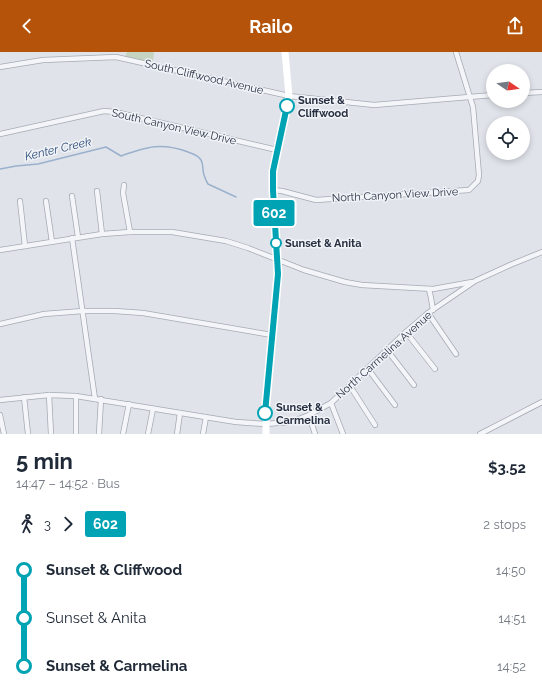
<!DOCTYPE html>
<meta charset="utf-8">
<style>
:root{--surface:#fff;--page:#f2f2f3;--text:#1f2937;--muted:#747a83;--accent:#b45309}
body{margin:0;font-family:Raleway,sans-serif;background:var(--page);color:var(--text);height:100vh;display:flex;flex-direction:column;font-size:15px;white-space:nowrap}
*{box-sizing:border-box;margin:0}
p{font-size:13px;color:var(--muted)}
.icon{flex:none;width:22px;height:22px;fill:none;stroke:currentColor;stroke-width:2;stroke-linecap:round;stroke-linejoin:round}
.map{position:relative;height:382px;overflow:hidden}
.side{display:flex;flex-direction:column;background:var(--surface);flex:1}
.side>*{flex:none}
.badge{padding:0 8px;border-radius:3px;font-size:14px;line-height:26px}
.needle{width:26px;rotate:103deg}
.controls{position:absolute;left:486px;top:12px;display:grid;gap:8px}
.controls a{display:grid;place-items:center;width:44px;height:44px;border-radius:50%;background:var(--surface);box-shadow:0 2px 6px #0003;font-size:20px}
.map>.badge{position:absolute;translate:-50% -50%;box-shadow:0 0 0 2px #fff}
.legs{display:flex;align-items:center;gap:6px;height:44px;padding:0 16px;font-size:13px}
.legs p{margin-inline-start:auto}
.summary{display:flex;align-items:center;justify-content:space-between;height:68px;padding:0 16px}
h1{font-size:22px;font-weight:700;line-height:30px}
ul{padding:0 16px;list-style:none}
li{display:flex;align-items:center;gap:14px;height:48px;font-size:15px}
li i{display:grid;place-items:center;width:6px;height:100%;margin:0 5px;background:currentColor}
li i::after{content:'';width:10px;height:10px;margin:-5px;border:3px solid;border-radius:50%;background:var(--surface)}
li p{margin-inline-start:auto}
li:first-child i{background:linear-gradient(#0000 50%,currentColor 0)}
li:last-child i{background:linear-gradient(currentColor 50%,#0000 0)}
header{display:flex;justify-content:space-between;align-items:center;height:52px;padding:0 16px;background:var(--accent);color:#fff;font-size:18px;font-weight:700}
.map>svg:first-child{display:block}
.green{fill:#c5d4c1}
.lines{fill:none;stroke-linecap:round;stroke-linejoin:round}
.stream{stroke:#9ab0cc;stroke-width:1.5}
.street-casing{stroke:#a5aab4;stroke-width:6}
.street{stroke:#f3f5f8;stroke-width:4.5}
.secondary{stroke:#fff;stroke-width:7}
.line-1-casing{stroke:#fff;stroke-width:9}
.line-1{stroke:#00a3b4;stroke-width:6}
.stop-1-dot{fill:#fff;stroke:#00a3b4;stroke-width:2}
.labels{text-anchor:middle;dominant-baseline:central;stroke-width:3;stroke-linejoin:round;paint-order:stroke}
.street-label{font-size:11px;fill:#283042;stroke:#f0f3f7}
.stop-label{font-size:11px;font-weight:bold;fill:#283042;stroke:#f0f3f7;text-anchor:start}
.water-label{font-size:12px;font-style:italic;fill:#304d78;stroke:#f0f3f7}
</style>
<header><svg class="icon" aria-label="back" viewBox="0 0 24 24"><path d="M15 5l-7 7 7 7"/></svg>Railo<svg class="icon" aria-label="share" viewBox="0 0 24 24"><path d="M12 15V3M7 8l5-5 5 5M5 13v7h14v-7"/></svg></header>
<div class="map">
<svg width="542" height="382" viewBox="0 0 542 382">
<rect width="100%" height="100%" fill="#e0e4ea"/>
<path class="green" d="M127 0H154L153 10 152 12 124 6Z"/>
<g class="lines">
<path class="stream" d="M0 117 16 114 38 112 106 95 121 104C147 95 161 90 188 100 193 102 198 103 201 108 204 113 202 118 204 123 205 126 206 129 208 132L236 145"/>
<g class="street-casing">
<g id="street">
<path d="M0 15 43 8 116 5 289 44 374 53 493 43"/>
<path d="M523 41 542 40"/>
<path d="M0 82 104 59 115 60 277 98"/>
<path d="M124 133 123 141 130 180"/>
<path d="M273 138 282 139 316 148 469 138 478 129 479 123 473 55 456 0"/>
<path d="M97 139 102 182"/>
<path d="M72 144 78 185"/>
<path d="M20 149 25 194"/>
<path d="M46 149 52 190"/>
<path d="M72 186 95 347"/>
<path d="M0 198 102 182 130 180H172L226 189 248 196 304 218 345 230 362 233 433 237 472 230"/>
<path d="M429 237 431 246 433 258"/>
<path d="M428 261 456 302"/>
<path d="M0 272 44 262 83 259H115L143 261 272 283"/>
<path d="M406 280 435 317"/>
<path d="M387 298 414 333"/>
<path d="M368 317 395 353"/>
<path d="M350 334 375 373"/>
<path d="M49 343 51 382"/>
<path d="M76 344V382"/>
<path d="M24 345 28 382"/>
<path d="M0 348 49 343 76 344 236 370 265 372 291 370 309 363 331 351 406 280 428 261 475 229 510 213 542 200"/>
<path d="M331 351 343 382"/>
<path d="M0 363 4 382"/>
<path d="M309 363 315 382"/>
<path d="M99 382 101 347"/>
<path d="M123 382 129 352"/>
<path d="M148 382 153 357"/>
<path d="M177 382 180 361"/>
<path d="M203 382 206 365"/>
<path d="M480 382 542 350"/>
</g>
</g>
<use href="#street" class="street"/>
<path class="secondary" d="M266 382V351L278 222 273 138V119L289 44 285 0"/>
</g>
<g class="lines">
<g class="line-1-casing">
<path id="line-1" d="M265 361 278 222 273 138V119L287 54"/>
</g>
<use href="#line-1" class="line-1"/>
</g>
<g class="stop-1-dot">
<circle cx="287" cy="54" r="7"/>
<circle cx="276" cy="191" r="5"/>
<circle cx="265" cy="361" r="7"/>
</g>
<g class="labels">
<g class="street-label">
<text transform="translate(204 25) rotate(13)">South Cliffwood Avenue</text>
<text transform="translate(174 75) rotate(13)">South Canyon View Drive</text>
<text transform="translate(395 143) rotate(-3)">North Canyon View Drive</text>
<text transform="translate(384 303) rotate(-42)">North Carmelina Avenue</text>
</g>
<g class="stop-label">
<text x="298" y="48">Sunset &amp;<tspan x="298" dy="13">Cliffwood</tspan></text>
<text x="285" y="191">Sunset &amp; Anita</text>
<text x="276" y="355">Sunset &amp;<tspan x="276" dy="13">Carmelina</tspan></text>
</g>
<g class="water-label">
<text transform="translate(58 97) rotate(-13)">Kenter Creek</text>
</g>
</g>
</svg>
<div class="controls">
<a><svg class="needle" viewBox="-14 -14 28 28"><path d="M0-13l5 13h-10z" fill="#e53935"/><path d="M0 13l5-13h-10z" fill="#747a83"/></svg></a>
<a><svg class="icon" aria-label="locate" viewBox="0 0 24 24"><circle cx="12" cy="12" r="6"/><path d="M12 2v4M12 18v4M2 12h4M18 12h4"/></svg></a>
</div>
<b class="badge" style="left:274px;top:161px;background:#00a3b4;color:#fff">602</b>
</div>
<section class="side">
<div class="summary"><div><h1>5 min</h1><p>14:47 – 14:52 · Bus</p></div><b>$3.52</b></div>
<div class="legs"><svg class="icon" aria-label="walk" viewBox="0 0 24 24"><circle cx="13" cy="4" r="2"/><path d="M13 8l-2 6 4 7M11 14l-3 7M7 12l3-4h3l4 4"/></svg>3<svg class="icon" aria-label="forward" viewBox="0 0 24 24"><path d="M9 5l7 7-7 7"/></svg><b class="badge" style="background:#00a3b4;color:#fff">602</b><p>2 stops</p></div>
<ul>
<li><i style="color:#00a3b4"></i><b>Sunset &amp; Cliffwood</b><p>14:50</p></li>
<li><i style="color:#00a3b4"></i><span>Sunset &amp; Anita</span><p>14:51</p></li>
<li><i style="color:#00a3b4"></i><b>Sunset &amp; Carmelina</b><p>14:52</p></li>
</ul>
</section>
